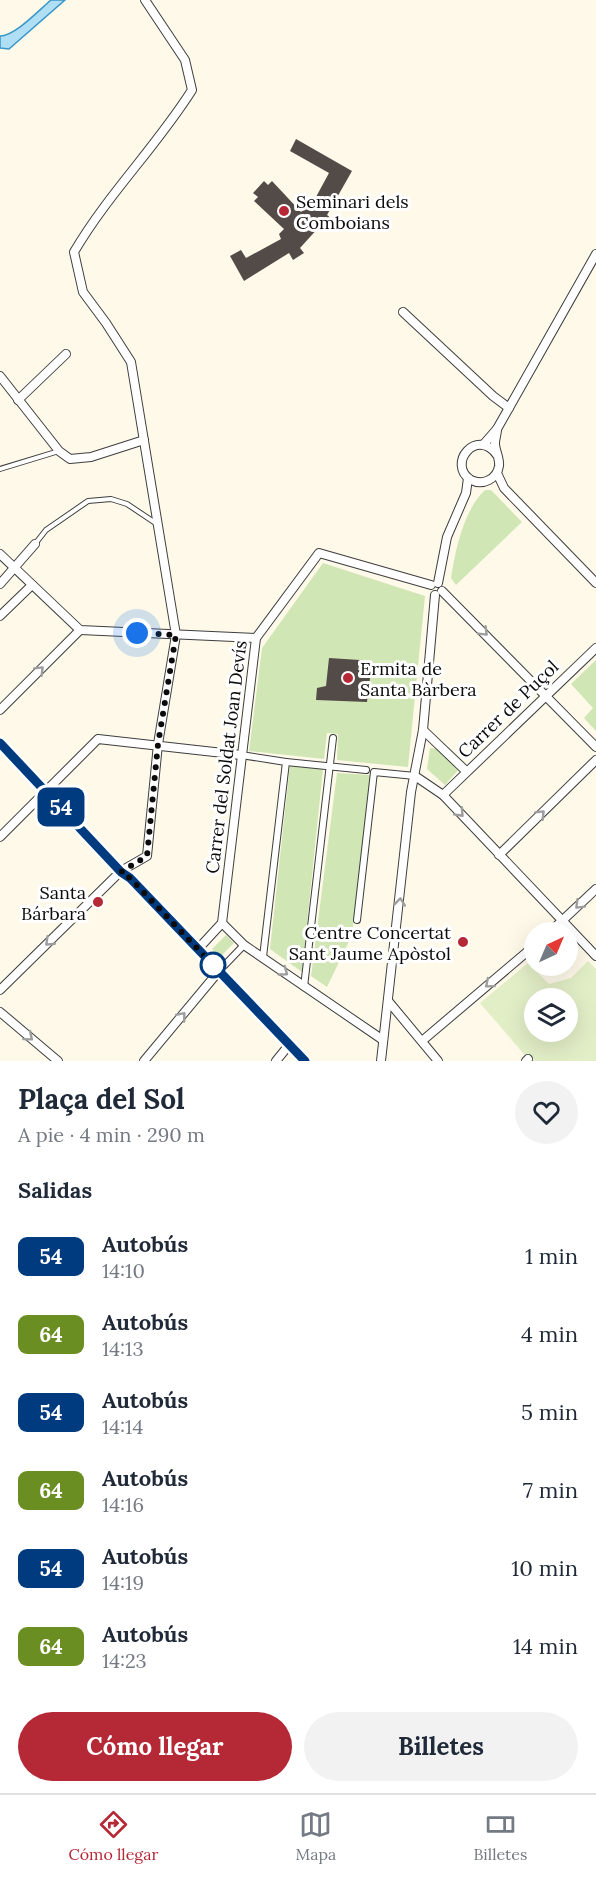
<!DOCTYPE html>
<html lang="es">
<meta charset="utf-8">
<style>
:root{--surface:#fff;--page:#f2f2f3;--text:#1f2937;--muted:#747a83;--line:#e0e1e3;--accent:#b52836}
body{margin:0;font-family:Lora,serif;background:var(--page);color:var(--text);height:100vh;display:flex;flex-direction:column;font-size:22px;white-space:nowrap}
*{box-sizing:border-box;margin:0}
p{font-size:20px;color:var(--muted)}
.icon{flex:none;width:33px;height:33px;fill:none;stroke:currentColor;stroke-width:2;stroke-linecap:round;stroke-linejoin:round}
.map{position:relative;height:1061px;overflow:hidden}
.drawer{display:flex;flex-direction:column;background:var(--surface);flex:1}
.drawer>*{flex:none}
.badge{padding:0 12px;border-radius:9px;font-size:21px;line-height:39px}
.needle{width:39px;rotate:44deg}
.tools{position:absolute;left:524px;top:922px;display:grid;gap:12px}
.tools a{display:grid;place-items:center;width:54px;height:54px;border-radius:50%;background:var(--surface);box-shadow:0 6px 24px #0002;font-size:30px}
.you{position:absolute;width:30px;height:30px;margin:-15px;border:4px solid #fff;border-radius:50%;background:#1a73e8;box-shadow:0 0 0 9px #1a73e833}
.map>.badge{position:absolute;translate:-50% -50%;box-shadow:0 0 0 3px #fff}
h2{padding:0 18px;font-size:22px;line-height:54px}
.round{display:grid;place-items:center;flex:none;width:63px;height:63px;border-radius:32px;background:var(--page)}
.head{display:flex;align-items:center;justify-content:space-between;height:102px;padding:0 18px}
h1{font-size:28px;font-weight:800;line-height:45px}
.action{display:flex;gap:12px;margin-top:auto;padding:12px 18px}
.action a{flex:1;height:69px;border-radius:36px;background:var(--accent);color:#fff;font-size:24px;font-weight:800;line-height:69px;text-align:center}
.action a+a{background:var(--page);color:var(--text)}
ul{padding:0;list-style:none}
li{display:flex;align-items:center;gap:18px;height:78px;padding:0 18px}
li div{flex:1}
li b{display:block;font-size:22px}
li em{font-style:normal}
li .badge{min-width:66px;font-weight:700;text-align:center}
.tab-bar{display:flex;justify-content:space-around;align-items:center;height:84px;border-top:2px solid var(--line);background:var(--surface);font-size:16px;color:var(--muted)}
.tab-bar a{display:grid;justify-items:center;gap:3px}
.tab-bar .selected{color:var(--accent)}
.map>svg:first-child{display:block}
.green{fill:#d1e6b5}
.pitch{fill:#e2eec6;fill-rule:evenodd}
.water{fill:#b0def4;stroke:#3996c8;stroke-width:1.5}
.building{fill:#534b48}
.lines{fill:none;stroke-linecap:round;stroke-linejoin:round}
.service-casing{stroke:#3e3e3e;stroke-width:6}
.pedestrian-casing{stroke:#3e3e3e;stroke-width:8}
.minor-casing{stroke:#3e3e3e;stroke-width:10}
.service{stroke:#fff;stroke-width:4}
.pedestrian{stroke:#fff;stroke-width:6}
.minor{stroke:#fff;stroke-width:8}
.oneway{stroke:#9d9d9d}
.line-casing{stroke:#fff;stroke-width:14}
.line{stroke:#003b80;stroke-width:9}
.walk{stroke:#0b0b0b;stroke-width:6;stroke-dasharray:0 10.8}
.poi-dot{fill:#b52836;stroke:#fff;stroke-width:2}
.stop-dot{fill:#fff;stroke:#003b80;stroke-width:3}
.labels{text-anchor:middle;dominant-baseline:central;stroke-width:6;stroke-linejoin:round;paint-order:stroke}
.poi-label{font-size:18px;fill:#0b0b0b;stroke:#fff;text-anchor:start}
.street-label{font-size:18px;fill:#0b0b0b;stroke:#fff}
</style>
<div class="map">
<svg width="596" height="1061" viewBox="0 0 596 1061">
<rect width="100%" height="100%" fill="#fef9e9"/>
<g class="green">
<path d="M485 490H491L522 522 456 585 451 578C455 551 464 509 485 490Z"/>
<path d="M323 563 425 596 408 767 337 760 338 734 327 733 324 759 249 751 262 648Z"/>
<path d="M596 660V731L584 718 593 708 571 684Z"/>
<path d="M430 748 438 749 459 769 445 785 427 769Z"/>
<path d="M290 765 323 769 302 972 270 949Z"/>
<path d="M337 773 371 775 352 935 327 987 311 976Z"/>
<path d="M226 935 234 943 220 957 212 949Z"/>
</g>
<path class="pitch" d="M588 961 596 969V1061H530L480 1003 528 963 549 984 571 978ZM534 999H567V1032H534Z"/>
<path class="water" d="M51 0H65L9 49 0 48V36C15 36 39 10 51 0Z"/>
<g class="building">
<path d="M296 139 352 171 327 215 332 219 326 230 320 226 300 248 304 253 293 260 289 253 244 281 230 256 241 250 246 258 281 239 279 234 284 229 254 201 258 197 253 193 264 181 268 185 272 181 301 212 307 206 310 208 329 173 290 151Z"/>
<path d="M329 658 360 660 358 670H371L367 702 316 700 317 688 326 686Z"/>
</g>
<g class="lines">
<g class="service-casing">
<g id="service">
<path d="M0 469 59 451"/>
<path d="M35 544 46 530 88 501 111 499 127 504 157 524"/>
</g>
</g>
<g class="pedestrian-casing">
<g id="pedestrian">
<path d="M241 755 286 762 263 957"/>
<path d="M286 762 366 770"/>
<path d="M357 920 374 772 415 776"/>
<path d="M219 971 244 945"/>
<path d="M304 987 333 738"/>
</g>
</g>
<g class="minor-casing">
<g id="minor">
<path d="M403 312 493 396 509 408"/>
<path d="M0 376 59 451 70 459 91 457 144 440"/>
<path d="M18 400 66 354"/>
<path d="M483 445 497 429 596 254"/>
<path d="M497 455C477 427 446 464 471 480 483 486 497 479 499 466 500 458 495 451 495 443 495 439 497 434 497 429"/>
<path d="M497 473 504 488 596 583"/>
<path d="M0 554 80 630 256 638"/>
<path d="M438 583 447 537 466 493 468 478"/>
<path d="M0 584 35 544"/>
<path d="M442 591 596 747"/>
<path d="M0 616 32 585"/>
<path d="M0 710 80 630"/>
<path d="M423 730 466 771"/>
<path d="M0 743 121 871 130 877 305 1061"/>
<path d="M415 776 443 795 596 956"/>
<path d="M443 795 596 648"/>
<path d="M0 837 98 739 241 755"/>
<path d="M499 855 596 760"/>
<path d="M222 923 244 945 383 1040"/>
<path d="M549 933 596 889"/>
<path d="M198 949 222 923 256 638 319 553 431 585"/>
<path d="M0 990 121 871 147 856 158 744 176 635 131 362 106 323 83 292 74 252C108 194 156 147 192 90L185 60 145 0"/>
<path d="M389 1002 438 1061"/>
<path d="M0 1012 58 1061"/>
<path d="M422 1041 534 946"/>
<path d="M144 1061 219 971"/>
<path d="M276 1061 289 1045"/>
<path d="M381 1061 411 792 423 730 435 595"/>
<path d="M526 1061 528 1059"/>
</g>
</g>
<use href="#service" class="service"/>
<use href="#pedestrian" class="pedestrian"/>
<use href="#minor" class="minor"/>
</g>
<defs><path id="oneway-chevron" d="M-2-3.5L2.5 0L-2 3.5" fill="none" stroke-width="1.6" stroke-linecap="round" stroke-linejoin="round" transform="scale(1.5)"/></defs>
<g class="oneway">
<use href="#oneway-chevron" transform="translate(484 632) rotate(45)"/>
<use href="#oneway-chevron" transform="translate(40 670) rotate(-45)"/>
<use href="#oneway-chevron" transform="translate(460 813) rotate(47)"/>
<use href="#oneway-chevron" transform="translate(541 814) rotate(-45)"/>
<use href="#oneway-chevron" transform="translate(400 902) rotate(-84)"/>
<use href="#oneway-chevron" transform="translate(579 905) rotate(135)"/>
<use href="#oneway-chevron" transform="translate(49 942) rotate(136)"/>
<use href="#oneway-chevron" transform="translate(284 972) rotate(36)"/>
<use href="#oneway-chevron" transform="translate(489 984) rotate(140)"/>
<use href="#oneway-chevron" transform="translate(182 1016) rotate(-50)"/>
<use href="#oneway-chevron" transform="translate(29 1037) rotate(40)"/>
</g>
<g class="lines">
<g class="line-casing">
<path id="line" d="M0 743 121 872 130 878 305 1061"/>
</g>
<use href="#line" class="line"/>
<path class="walk" d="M137 633 176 635 158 744 147 856 121 872 130 878 213 965"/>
</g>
<g class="poi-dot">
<circle cx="284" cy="211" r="6"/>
<circle cx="348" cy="678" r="6"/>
<circle cx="98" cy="902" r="6"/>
<circle cx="463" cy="942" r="6"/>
</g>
<circle class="stop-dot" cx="213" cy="965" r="12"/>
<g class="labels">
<g class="poi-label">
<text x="296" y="201">Seminari dels<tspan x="296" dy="21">Comboians</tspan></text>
<text x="360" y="668">Ermita de<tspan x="360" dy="21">Santa Bàrbera</tspan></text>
<text x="86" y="892" text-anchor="end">Santa<tspan x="86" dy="21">Bárbara</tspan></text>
<text x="451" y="932" text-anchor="end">Centre Concertat<tspan x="451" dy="21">Sant Jaume Apòstol</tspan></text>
</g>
<g class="street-label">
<text transform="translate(508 709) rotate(-44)">Carrer de Puçol</text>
<text transform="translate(226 757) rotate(-83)">Carrer del Soldat Joan Devís</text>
</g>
</g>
</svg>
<div class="tools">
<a><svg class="needle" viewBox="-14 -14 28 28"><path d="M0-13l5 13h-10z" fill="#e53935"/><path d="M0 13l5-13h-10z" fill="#747a83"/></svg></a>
<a><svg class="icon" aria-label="layers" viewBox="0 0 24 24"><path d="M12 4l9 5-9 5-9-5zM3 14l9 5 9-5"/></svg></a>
</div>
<div class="you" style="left:137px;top:633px"></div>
<b class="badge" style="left:61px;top:807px;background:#003b80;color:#fff">54</b>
</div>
<section class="drawer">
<div class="head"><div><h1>Plaça del Sol</h1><p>A pie · 4 min · 290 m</p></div><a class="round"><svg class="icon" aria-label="heart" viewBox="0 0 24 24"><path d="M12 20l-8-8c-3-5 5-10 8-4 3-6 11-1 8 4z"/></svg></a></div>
<h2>Salidas</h2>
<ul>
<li><span class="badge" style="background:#003b80;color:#fff">54</span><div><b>Autobús</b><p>14:10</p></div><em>1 min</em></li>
<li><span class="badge" style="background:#6b8e23;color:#fff">64</span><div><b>Autobús</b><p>14:13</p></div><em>4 min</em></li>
<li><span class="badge" style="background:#003b80;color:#fff">54</span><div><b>Autobús</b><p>14:14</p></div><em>5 min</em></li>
<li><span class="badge" style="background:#6b8e23;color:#fff">64</span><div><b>Autobús</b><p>14:16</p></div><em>7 min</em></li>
<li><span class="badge" style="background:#003b80;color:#fff">54</span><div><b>Autobús</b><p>14:19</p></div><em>10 min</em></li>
<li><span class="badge" style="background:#6b8e23;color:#fff">64</span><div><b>Autobús</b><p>14:23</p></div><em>14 min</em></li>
</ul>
<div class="action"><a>Cómo llegar</a><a>Billetes</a></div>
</section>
<nav class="tab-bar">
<a class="selected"><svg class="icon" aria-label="directions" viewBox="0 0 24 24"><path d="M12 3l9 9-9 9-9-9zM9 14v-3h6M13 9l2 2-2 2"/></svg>Cómo llegar</a>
<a><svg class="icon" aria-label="map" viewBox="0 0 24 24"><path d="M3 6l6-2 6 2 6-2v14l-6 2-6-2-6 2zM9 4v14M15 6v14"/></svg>Mapa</a>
<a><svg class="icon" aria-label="tickets" viewBox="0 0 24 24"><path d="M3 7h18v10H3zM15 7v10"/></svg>Billetes</a>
</nav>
